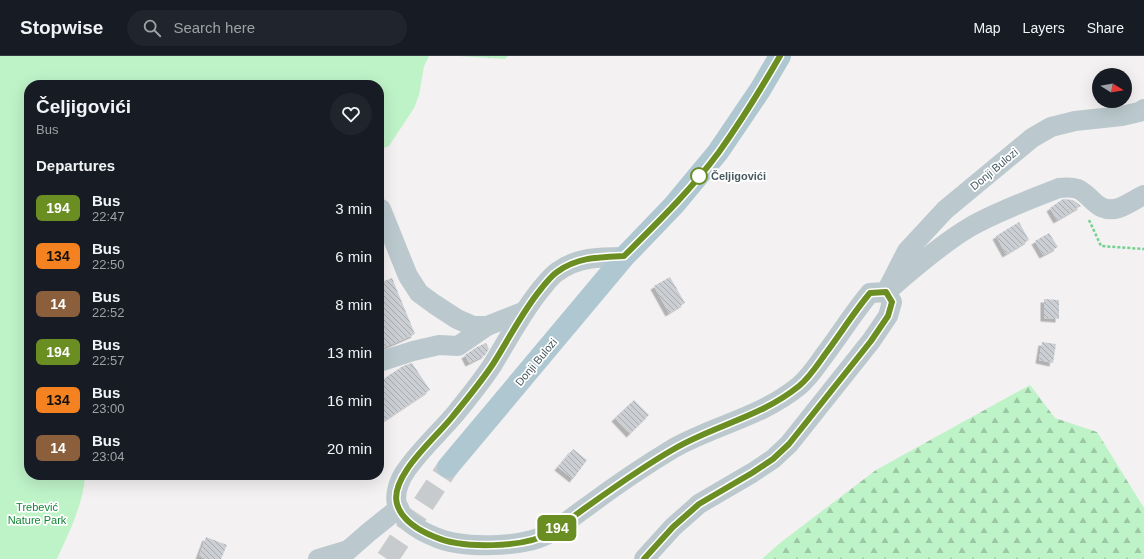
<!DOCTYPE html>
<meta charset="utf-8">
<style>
:root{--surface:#171b24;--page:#20242c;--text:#f1f3f6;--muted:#9ea1a6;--line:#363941}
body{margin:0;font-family:Arial,sans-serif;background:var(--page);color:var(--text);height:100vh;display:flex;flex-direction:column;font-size:15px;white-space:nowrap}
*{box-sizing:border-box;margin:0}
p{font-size:13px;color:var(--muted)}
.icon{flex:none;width:22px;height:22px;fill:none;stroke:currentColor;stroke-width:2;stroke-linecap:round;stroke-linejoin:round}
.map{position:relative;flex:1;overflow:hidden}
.details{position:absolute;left:24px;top:24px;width:360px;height:400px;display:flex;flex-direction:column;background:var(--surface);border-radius:16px;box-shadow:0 4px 16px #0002}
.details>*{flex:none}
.badge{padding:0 8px;border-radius:6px;font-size:14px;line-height:26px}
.needle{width:26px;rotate:101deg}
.fabs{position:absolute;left:1092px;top:12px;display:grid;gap:8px}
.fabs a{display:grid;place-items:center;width:40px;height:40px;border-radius:50%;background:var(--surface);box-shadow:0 4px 16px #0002;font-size:20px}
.map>.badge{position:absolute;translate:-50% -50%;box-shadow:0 0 0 2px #fff}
h2{padding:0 12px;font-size:15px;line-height:36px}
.round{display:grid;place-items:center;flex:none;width:42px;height:42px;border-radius:21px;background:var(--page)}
.summary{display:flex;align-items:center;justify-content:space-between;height:68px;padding:0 12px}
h1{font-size:19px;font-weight:600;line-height:30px}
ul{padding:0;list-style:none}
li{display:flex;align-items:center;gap:12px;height:48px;padding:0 12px}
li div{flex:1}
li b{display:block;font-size:15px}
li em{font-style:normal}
li .badge{min-width:44px;font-weight:700;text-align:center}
header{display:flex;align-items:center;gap:24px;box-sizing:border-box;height:56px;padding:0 20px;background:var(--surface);border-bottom:1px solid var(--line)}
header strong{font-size:19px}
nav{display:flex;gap:22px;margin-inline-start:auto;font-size:14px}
.search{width:280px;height:36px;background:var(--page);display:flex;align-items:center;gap:10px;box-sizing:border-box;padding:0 14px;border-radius:22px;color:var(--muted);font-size:15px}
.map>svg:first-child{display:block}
.forest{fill:url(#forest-firs)}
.park{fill:#bef2c7}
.building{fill:url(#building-back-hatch);filter:url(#shadow)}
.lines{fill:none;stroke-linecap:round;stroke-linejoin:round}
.major-tunnel{stroke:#c8cbcd;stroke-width:22;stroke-dasharray:22 11;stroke-linecap:butt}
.path{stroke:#74d290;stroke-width:2.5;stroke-dasharray:3 2;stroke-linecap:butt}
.minor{stroke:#bbc9ce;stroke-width:20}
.major{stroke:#afc7d1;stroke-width:22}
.line-casing{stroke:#fff;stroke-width:9}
.line{stroke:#6b8e23;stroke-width:6}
.stop-dot{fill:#fff;stroke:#6b8e23;stroke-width:2}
.labels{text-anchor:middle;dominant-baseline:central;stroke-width:3.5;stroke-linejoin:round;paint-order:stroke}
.street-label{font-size:11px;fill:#475960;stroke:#fff}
.stop-label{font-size:11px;font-weight:bold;fill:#475960;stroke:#fff;text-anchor:start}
.park-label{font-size:11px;fill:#128734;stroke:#fff}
</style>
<header>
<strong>Stopwise</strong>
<div class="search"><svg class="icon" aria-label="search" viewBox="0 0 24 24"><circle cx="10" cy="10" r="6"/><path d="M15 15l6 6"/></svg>Search here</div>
<nav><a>Map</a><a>Layers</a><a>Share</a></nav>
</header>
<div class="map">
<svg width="1144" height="503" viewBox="0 0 1144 503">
<defs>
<pattern id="forest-firs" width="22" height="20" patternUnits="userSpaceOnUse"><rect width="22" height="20" fill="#bef2c7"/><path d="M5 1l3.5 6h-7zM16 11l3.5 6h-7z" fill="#9cc7a5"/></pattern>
<pattern id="building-back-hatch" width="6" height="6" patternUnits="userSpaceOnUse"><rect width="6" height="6" fill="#cbcfd4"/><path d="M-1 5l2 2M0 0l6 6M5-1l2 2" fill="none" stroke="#a7abaf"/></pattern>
<filter id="shadow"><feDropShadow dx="-3.5" dy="3.5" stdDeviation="0" flood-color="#0004"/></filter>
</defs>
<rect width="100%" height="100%" fill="#f3f1f1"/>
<g class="forest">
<path d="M459 0H508L505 3Z"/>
<path d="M1030 329 1055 362 1097 376 1144 452V503H762L780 487 876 414Z"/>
</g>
<path class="park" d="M0 0H429L424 10 419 39 414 52 389 90 379 94V29H29V419L85 420C83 449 69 476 57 503H0Z"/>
<g class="building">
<path d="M1063 143 1073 144 1081 150 1057 164 1050 152Z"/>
<path d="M1019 166 1029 184 1006 198 996 180Z"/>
<path d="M1049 177 1058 191 1043 199 1035 185Z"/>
<path d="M670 221 685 247 669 257 654 230Z"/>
<path d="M392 222 415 278 379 294V227Z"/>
<path d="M1044 243 1059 244V263L1044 262Z"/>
<path d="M1042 286 1056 288 1053 307 1039 304Z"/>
<path d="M486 287 489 293 485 299 469 307 465 299 477 291Z"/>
<path d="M412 307 430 334 379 368V326L403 310Z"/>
<path d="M634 344 649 359 630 378 615 362Z"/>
<path d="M573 393 587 404 573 423 558 411Z"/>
<path d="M206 481 227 489 221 503H207L199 500Z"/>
</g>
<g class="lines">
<path class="major-tunnel" d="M387 503 448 411"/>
<path class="path" d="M1089 164 1101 190 1144 193"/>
<g class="minor">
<path d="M381 153 408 220 419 237 434 248 457 263 473 270H487L525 255"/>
<path d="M624 201C600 201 577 201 557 216 551 220 546 227 541 233 522 256 509 282 493 308 482 325 469 341 456 357 440 376 421 393 407 413 400 422 394 437 397 448 402 465 420 475 435 481 462 493 524 492 550 477 563 469 575 459 588 450 616 429 644 410 674 392 715 369 761 361 799 330 810 321 818 308 826 297 841 277 854 256 870 237L886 236 892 246 888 260 871 285 789 388 773 403 752 417 699 448 673 471 644 503"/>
<path d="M892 231C916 210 943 187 970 171 998 155 1029 144 1059 132 1066 131 1072 131 1078 133 1093 140 1096 158 1119 152 1127 149 1136 143 1144 139"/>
<path d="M886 236 907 195 945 154 1032 82 1051 71 1075 65 1122 60 1139 56 1144 53"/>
<path d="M379 306 413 295 439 289 458 290 487 270"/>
<path d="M318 503 348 494"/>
<path d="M338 503 369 476 399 452"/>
</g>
<path class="major" d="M448 411 624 201 674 149 718 96 760 34 780 0"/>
</g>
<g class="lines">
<g class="line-casing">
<path id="line" d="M644 503 673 471 699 448 752 417 773 403 789 388 871 285 888 260 892 246 886 236 870 237C854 256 841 277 826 297 818 308 810 321 799 330 761 361 715 369 674 393 644 410 616 430 588 450 575 459 563 469 550 477 524 492 462 493 435 481 420 475 402 465 397 448 389 420 437 381 453 360 467 343 481 326 493 308 509 283 522 256 541 233 546 227 551 220 557 216 577 201 600 201 624 200 657 167 691 134 719 96 741 65 761 33 780 0"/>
</g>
<use href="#line" class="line"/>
</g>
<circle class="stop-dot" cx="699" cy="120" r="8"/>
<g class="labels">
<g class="street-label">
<text transform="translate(994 113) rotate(-40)">Donji Bulozi</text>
<text transform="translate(536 306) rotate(-50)">Donji Bulozi</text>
</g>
<g class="stop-label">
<text x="711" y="120">Čeljigovići</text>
</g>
<g class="park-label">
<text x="37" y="451">Trebević<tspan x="37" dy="13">Nature Park</tspan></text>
</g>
</g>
</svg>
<div class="fabs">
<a><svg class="needle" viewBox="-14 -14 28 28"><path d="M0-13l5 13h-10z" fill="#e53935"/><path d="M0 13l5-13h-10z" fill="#9ea1a6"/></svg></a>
</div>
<b class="badge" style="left:557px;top:472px;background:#6b8e23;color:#fff">194</b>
<section class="details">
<div class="summary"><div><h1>Čeljigovići</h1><p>Bus</p></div><a class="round"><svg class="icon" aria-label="heart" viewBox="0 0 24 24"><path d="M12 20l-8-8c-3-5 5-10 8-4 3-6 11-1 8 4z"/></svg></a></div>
<h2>Departures</h2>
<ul>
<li><span class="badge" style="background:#6b8e23;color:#fff">194</span><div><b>Bus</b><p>22:47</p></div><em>3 min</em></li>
<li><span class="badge" style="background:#f58220;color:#111">134</span><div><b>Bus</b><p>22:50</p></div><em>6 min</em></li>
<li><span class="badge" style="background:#8b5e3c;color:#fff">14</span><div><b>Bus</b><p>22:52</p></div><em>8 min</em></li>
<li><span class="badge" style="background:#6b8e23;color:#fff">194</span><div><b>Bus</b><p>22:57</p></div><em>13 min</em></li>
<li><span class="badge" style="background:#f58220;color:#111">134</span><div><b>Bus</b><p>23:00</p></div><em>16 min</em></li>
<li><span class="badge" style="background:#8b5e3c;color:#fff">14</span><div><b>Bus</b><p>23:04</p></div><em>20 min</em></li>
</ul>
</section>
</div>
